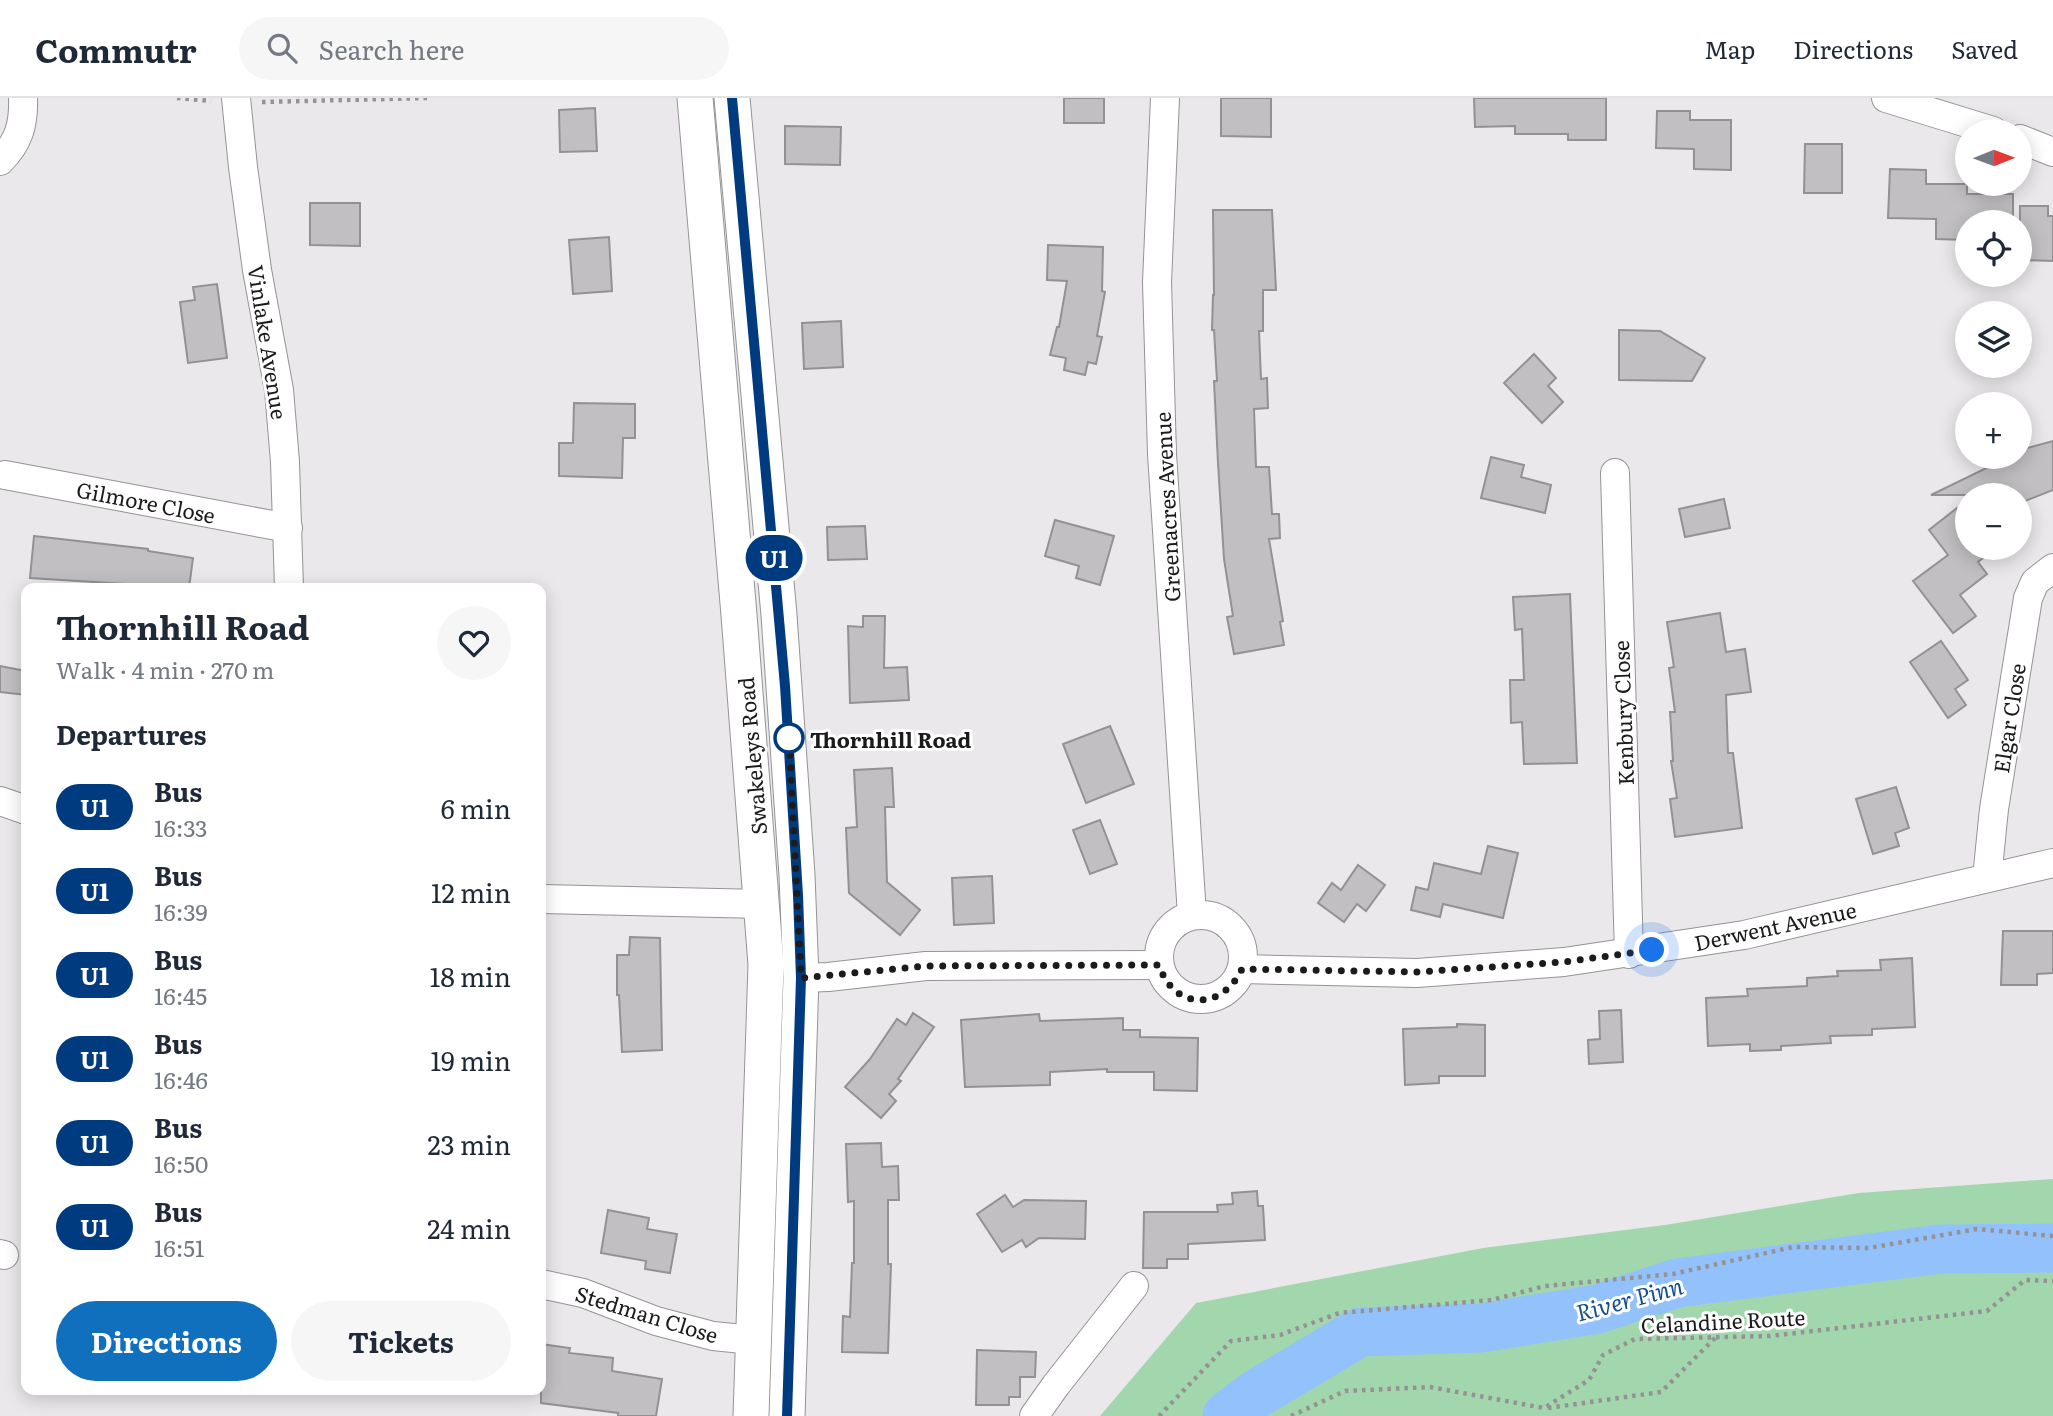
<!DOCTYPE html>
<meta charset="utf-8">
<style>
:root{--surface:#fff;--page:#f6f6f7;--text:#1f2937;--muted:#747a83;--line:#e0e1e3;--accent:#1170bd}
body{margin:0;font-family:Literata,serif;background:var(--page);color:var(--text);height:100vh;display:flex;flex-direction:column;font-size:26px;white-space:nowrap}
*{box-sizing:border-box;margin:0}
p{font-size:23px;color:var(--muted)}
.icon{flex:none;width:38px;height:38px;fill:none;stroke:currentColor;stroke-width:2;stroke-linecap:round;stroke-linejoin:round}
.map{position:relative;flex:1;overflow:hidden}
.drawer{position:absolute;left:21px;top:485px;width:525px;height:812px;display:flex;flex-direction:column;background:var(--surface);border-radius:14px;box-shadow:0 4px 18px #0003}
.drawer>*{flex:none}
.badge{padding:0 14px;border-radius:23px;font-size:24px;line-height:46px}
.needle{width:46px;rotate:89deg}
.controls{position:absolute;left:1955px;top:21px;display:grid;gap:14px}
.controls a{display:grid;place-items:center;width:77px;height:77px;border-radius:50%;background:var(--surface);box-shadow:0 4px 18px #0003;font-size:35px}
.you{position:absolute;width:35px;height:35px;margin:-18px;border:5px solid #fff;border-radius:50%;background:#1a73e8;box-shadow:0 0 0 10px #1a73e833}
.map>.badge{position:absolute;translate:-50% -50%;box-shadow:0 0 0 4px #fff}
h2{padding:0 35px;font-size:26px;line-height:63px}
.round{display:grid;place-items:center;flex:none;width:74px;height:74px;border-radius:37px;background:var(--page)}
.summary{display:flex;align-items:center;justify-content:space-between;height:119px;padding:0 35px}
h1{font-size:33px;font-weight:700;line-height:52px}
.button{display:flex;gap:14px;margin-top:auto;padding:14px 35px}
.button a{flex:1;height:80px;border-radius:42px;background:var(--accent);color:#fff;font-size:28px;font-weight:700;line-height:80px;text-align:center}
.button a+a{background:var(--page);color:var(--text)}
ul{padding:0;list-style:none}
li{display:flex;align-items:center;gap:21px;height:84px;padding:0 35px}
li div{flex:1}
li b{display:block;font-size:26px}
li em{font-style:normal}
li .badge{min-width:77px;font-weight:700;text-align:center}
header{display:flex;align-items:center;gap:42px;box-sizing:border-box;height:98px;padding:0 35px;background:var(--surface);border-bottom:2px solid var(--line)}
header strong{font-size:33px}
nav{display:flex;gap:38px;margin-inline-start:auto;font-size:24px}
.search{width:490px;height:63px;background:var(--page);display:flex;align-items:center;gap:18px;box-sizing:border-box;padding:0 24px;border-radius:38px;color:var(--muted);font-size:26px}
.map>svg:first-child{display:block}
.green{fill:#a2d7ae}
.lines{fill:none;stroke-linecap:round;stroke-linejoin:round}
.river{stroke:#93c1fc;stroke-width:49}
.building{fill:#c1bfc2;stroke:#939193;stroke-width:2}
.minor-casing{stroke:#959395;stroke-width:30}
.major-casing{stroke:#959395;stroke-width:37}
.path{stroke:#949294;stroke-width:4.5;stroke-dasharray:3.5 5;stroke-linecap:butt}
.minor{stroke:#fff;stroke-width:28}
.major{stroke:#fff;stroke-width:35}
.line-casing{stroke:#fff;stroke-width:16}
.line{stroke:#003b80;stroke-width:10}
.walk{stroke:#1c1b1c;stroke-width:7;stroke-dasharray:0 12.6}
.stop-dot{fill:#fff;stroke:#003b80;stroke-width:3.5}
.labels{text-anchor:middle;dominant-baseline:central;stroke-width:6;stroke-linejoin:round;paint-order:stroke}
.street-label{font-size:21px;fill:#1c1b1c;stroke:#fff}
.stop-label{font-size:21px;font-weight:bold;fill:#1c1b1c;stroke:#fff;text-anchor:start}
.water-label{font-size:23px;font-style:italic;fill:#164f8f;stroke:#fff}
</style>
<header>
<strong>Commutr</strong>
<div class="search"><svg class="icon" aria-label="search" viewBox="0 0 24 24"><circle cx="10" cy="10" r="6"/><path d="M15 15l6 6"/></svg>Search here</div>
<nav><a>Map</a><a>Directions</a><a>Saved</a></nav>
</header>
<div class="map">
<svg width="2053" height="1318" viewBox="0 0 2053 1318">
<rect width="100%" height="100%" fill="#ebe8eb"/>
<path class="green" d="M2053 1081V1318H1100L1196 1205 1483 1150 1665 1127 1859 1095Z"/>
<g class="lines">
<path class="river" d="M1227 1318 1256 1296 1360 1234 1480 1230 1598 1211 1677 1185 1940 1151 2053 1150"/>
</g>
<g class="building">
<rect x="1064" y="0" width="40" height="25"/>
<path d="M1221 0H1271V39L1221 38Z"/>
<path d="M1474 0H1606V42H1568V36H1515V28L1475 29Z"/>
<path d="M595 10 597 53 560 54 559 12Z"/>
<path d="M1657 13H1690V22H1731V72L1694 71V51L1656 50Z"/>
<path d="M785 28 841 29 840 67 785 66Z"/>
<path d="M1805 46H1842V95H1804Z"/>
<path d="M1890 71 1926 72V86H1967V96H2013V124H1967V142L1936 141V121L1888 120Z"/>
<path d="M310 105H360V148L310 147Z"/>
<path d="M2020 108H2048V118H2053V163L2020 162Z"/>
<path d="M1213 112H1272L1276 192H1263V233H1259L1261 281 1267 280 1268 310 1254 311 1256 369H1269L1272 416H1279L1280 440 1269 441 1283 523 1280 524 1284 547 1234 556 1227 519 1233 518 1224 461 1218 365 1214 283H1217L1214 232H1212L1213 197H1214Z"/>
<path d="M609 139 612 193 573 196 569 142Z"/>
<path d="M1048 147 1103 149 1102 193 1105 194 1097 238 1102 239 1096 266 1088 264 1085 277 1064 272 1066 260 1050 257 1057 229H1059L1067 183 1047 182Z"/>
<path d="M217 186 227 260 188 265 180 204 195 202 193 189Z"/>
<path d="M841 223 843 269 804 271 802 225Z"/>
<path d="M1619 232 1660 233 1705 260 1692 283 1619 282Z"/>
<path d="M1534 256 1556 280 1548 288 1563 304 1542 325 1504 285Z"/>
<path d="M574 305 635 306V340H623L622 380 559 378V345H573Z"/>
<path d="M2053 343V392L2020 405V397H1931L2009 359H2020V352Z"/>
<path d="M1491 359 1524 367 1521 379 1551 387 1545 415 1481 400Z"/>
<path d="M1724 401 1730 430 1685 439 1679 411Z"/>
<path d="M1957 410 1967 423V450H1996L1978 464 1987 476 1960 497 1976 518 1953 535 1913 483 1948 457 1929 432Z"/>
<path d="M1055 422 1114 438 1100 487 1076 480 1079 468 1045 458Z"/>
<path d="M865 428 867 461 828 462 827 429Z"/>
<path d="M34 438 148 451V453L193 460 189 490 30 480Z"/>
<path d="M1570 496 1577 665 1524 666 1522 624 1511 625 1510 582H1524L1522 531 1515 532 1513 499Z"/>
<path d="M1720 515 1726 554 1745 551 1751 594 1726 597 1728 655H1733L1742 730 1675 739 1670 701 1677 700 1671 663H1673L1670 614H1675L1669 570 1674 569 1667 524Z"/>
<path d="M863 518H885L884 570 907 569 909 602 850 605 848 528 863 529Z"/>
<path d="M1941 543 1968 582 1955 591 1966 607 1948 620 1910 564Z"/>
<path d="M0 568 26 573V597L0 594Z"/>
<path d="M1110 628 1134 686 1086 705 1063 646Z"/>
<path d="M892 670 894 709H885L887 784 920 812 900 837 849 795 846 730 857 729 854 672Z"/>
<path d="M1896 689 1909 730 1895 735 1899 748 1873 756 1856 701Z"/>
<path d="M1100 722 1117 766 1090 776 1073 732Z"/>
<path d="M1488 748 1518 755 1503 820 1443 806 1440 819 1411 812 1416 789 1428 792 1434 765 1481 776Z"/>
<path d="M1358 767 1385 787 1366 813 1357 806 1344 824 1318 805 1332 785 1341 792Z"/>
<path d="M992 778 994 825 954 827 952 780Z"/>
<path d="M2003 833H2053V875L2037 876V887H2001Z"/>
<path d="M630 839 660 840 662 952 622 954 619 897H617V857H629Z"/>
<path d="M1912 860 1915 929 1872 931V937L1830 938 1831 945 1781 948V952L1750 953V946L1708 948 1706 900 1748 898 1747 891 1807 888V880L1838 878 1837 873 1881 872 1880 862Z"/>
<path d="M1621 912 1623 964 1589 966 1588 942 1600 941 1599 913Z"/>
<path d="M913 915 934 929 898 981 901 983 889 996 896 1003 881 1020 845 989 870 961 897 921 906 927Z"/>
<path d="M1039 916 1040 923 1123 920V932H1140V939L1198 940 1197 993 1154 992V974H1107V971L1050 974V987L965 989 961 922Z"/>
<path d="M1457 926 1485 927V978H1439V985L1405 987 1403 931 1457 929Z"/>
<path d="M881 1045 882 1069 898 1068 899 1102H888V1166H891L888 1255 842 1254 843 1218 850 1219 852 1165H854V1103L848 1104 846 1046Z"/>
<path d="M1257 1093 1258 1108H1263L1265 1142 1188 1146V1161H1167V1170H1143L1144 1114H1218L1217 1107 1233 1106 1232 1095Z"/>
<path d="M1005 1097 1013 1109 1024 1102 1086 1103 1085 1141 1039 1140 1026 1149 1022 1142 1002 1154 977 1116Z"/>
<path d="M608 1112 649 1120 647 1131 677 1136 670 1175 645 1171 646 1163 601 1155Z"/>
<path d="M541 1246 570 1250 569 1255 613 1260 612 1273 662 1281 656 1318H618V1315L541 1305Z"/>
<path d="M977 1252 1036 1254 1035 1279H1020V1299H1009V1307H976Z"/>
</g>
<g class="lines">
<g class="minor-casing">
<g id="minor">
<path d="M236 0 243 69 257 172 279 292 285 364 289 490"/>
<path d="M1165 0 1157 184 1162 356 1192 817"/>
<path d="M1886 0 1993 33"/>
<path d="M2020 41 2053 54"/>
<path d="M0 63C19 44 24 26 23 0"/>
<path d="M1615 375 1629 856"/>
<path d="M5 377 288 430"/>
<path d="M0 703 26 712"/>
<path d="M1987 780 1994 711 2028 500 2035 484 2053 470"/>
<path d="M541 801 762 806"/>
<circle cx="1201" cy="859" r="42"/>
<path d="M1242 871 1417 875 1564 864 1744 837 2053 765"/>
<path d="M801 880 828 879 926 868 1159 867"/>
<path d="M0 1156 4 1157"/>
<path d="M541 1186 583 1195 656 1223 713 1238 753 1242"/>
<path d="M1034 1318 1056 1287 1134 1188"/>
</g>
</g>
<g class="major-casing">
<g id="major">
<path d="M695 0 739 517 766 867 751 1318"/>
<path d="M732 0 779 517 797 777 801 880 787 1318"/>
</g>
</g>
<g class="path">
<path d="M177 0 211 3"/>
<path d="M262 4 428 0"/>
<path d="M1548 1310 1661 1294 1717 1238"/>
<path d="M1159 1318 1231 1243 1280 1237 1339 1215 1492 1202 1545 1188 1673 1176 1793 1149 1869 1150 1977 1131 2053 1138"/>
<path d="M1291 1318 1345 1293 1430 1289 1544 1310 1589 1282 1603 1257 1635 1241 1770 1238 1987 1213 2025 1182 2053 1183"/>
</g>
<use href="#minor" class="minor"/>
<use href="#major" class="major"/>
</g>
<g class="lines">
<g class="line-casing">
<path id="line" d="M732 0 785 588 798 797 801 880 787 1318"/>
</g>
<use href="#line" class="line"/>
<path class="walk" d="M789 640V636L801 880 926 868 1159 867C1174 913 1222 913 1242 871L1417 874 1564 864 1652 852"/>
</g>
<circle class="stop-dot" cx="789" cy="640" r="14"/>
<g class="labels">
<g class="street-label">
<text transform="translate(269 244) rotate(81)">Vinlake Avenue</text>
<text transform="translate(146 403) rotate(11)">Gilmore Close</text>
<text transform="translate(1166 409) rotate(-93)">Greenacres Avenue</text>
<text transform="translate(1622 615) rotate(-92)">Kenbury Close</text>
<text transform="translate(2008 620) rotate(-81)">Elgar Close</text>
<text transform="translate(751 658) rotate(-95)">Swakeleys Road</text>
<text transform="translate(1775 827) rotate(-12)">Derwent Avenue</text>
<text transform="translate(647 1215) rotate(17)">Stedman Close</text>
<text transform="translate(1723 1222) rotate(-3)">Celandine Route</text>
</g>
<g class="stop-label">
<text x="810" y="640">Thornhill Road</text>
</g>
<g class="water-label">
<text transform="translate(1629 1200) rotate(-15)">River Pinn</text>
</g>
</g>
</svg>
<div class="controls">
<a><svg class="needle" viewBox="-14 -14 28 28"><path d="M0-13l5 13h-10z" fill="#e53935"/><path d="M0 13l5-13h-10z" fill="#747a83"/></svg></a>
<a><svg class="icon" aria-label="locate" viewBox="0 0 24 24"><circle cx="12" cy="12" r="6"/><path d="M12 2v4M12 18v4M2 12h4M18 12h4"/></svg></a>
<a><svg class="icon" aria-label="layers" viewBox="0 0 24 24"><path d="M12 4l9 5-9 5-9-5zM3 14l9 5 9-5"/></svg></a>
<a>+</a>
<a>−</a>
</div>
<div class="you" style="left:1652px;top:852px"></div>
<b class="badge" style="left:774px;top:460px;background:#003b80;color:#fff">U1</b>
<section class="drawer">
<div class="summary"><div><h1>Thornhill Road</h1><p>Walk · 4 min · 270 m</p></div><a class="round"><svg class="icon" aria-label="heart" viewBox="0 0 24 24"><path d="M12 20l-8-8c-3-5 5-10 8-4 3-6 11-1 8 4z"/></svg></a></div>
<h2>Departures</h2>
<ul>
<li><span class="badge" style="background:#003b80;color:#fff">U1</span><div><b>Bus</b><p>16:33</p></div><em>6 min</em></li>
<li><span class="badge" style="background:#003b80;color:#fff">U1</span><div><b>Bus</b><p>16:39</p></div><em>12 min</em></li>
<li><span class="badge" style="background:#003b80;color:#fff">U1</span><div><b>Bus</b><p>16:45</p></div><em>18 min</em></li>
<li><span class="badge" style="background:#003b80;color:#fff">U1</span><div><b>Bus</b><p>16:46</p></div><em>19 min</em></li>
<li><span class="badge" style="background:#003b80;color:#fff">U1</span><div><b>Bus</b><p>16:50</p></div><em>23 min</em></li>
<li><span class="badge" style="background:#003b80;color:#fff">U1</span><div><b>Bus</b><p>16:51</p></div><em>24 min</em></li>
</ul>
<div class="button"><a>Directions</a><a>Tickets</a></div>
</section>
</div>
